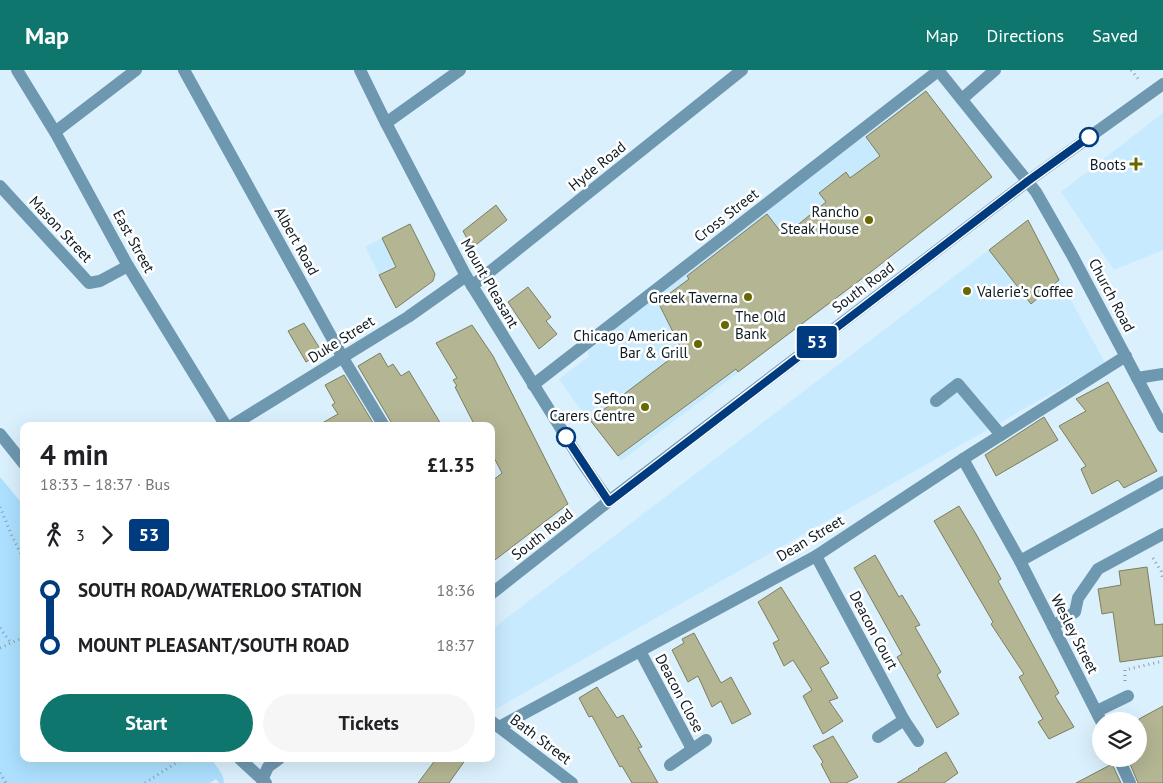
<!DOCTYPE html>
<meta charset="utf-8">
<style>
:root{--surface:#fff;--page:#f6f6f6;--text:#202124;--muted:#757577;--accent:#0f766e}
body{margin:0;font-family:"PT Sans",sans-serif;background:var(--page);color:var(--text);height:100vh;display:flex;flex-direction:column;font-size:19px;white-space:nowrap}
*{box-sizing:border-box;margin:0}
p{font-size:16px;color:var(--muted)}
.icon{flex:none;width:28px;height:28px;fill:none;stroke:currentColor;stroke-width:2;stroke-linecap:round;stroke-linejoin:round}
.map{position:relative;flex:1;overflow:hidden}
.side{position:absolute;left:20px;top:352px;width:475px;height:340px;display:flex;flex-direction:column;background:var(--surface);border-radius:10px;box-shadow:0 5px 20px #0002}
.side>*{flex:none}
.badge{padding:0 10px;border-radius:4px;font-size:18px;line-height:32px}
.controls{position:absolute;left:1092px;top:642px;display:grid;gap:10px}
.controls a{display:grid;place-items:center;width:55px;height:55px;border-radius:50%;background:var(--surface);box-shadow:0 5px 20px #0002;font-size:25px}
.map>.badge{position:absolute;translate:-50% -50%;box-shadow:0 0 0 2px #fff}
.legs{display:flex;align-items:center;gap:8px;height:55px;padding:0 20px;font-size:16px}
.legs p{margin-inline-start:auto}
.headline{display:flex;align-items:center;justify-content:space-between;height:85px;padding:0 20px}
h1{font-size:28px;font-weight:800;line-height:38px}
.cta{display:flex;gap:10px;margin-top:auto;padding:10px 20px}
.cta a{flex:1;height:58px;border-radius:30px;background:var(--accent);color:#fff;font-size:20px;font-weight:800;line-height:58px;text-align:center}
.cta a+a{background:var(--page);color:var(--text)}
ul{padding:0 20px;list-style:none}
li{display:flex;align-items:center;gap:18px;height:55px;font-size:19px}
li i{display:grid;place-items:center;width:8px;height:100%;margin:0 6px;background:currentColor}
li i::after{content:'';width:12px;height:12px;margin:-6px;border:4px solid;border-radius:50%;background:var(--surface)}
li p{margin-inline-start:auto}
li:first-child i{background:linear-gradient(#0000 50%,currentColor 0)}
li:last-child i{background:linear-gradient(currentColor 50%,#0000 0)}
header{display:flex;align-items:center;gap:30px;box-sizing:border-box;height:70px;padding:0 25px;background:var(--accent);color:#fff}
header strong{font-size:24px}
nav{display:flex;gap:28px;margin-inline-start:auto;font-size:18px}
.map>svg:first-child{display:block}
.built{fill:#c8eaff}
.green{fill:#ace0fe}
.building{fill:#b3b593;stroke:#7d7e5e}
.lines{fill:none;stroke-linecap:round;stroke-linejoin:round}
.path{stroke:#8a9da7;stroke-width:3;stroke-dasharray:1 4;stroke-linecap:butt}
.minor{stroke:#6e98b0;stroke-width:12}
.line-1-casing{stroke:#fff;stroke-width:11}
.line-1{stroke:#003b80;stroke-width:8}
.stop-1-dot{fill:#fff;stroke:#003b80;stroke-width:2.5}
.poi-dot{fill:#686802;stroke:#fff;stroke-width:2}
.labels{text-anchor:middle;dominant-baseline:central;stroke-width:5;stroke-linejoin:round;paint-order:stroke}
.poi-label{font-size:15px;fill:#0d1b22;stroke:#fff;text-anchor:end}
.street-label{font-size:15px;fill:#0d1b22;stroke:#fff}
</style>
<header>
<strong>Map</strong>
<nav><a>Map</a><a>Directions</a><a>Saved</a></nav>
</header>
<div class="map">
<svg width="1163" height="713" viewBox="0 0 1163 713">
<rect width="100%" height="100%" fill="#dbf0fd"/>
<g class="built">
<path d="M925 20 990 104V109L867 205 621 391 591 350 589 352 559 309 589 286 587 282 702 190Z"/>
<path d="M1163 43V180L1114 200 1061 122Z"/>
<path d="M1028 150 1105 293 494 640 491 637V560Z"/>
<path d="M410 154 435 204 433 211 396 238 365 177Z"/>
</g>
<path class="green" d="M0 407 24 436V689H211C216 696 224 704 224 713H219L216 709 210 713H0Z"/>
<g class="building">
<path d="M926 21 992 107 872 201 738 302 736 299 618 386 590 350 682 280 658 232 689 209 687 206 767 144 784 166 826 132 819 123 846 102 850 108 880 86 866 67Z"/>
<path d="M496 135 507 150 472 178 463 161Z"/>
<path d="M1028 150 1059 210 1031 234 989 180Z"/>
<path d="M410 154 435 204 433 211 396 238 379 205 396 197 382 168Z"/>
<path d="M528 217 551 247 546 251 557 264 539 279 508 232Z"/>
<path d="M304 253 322 282 306 292 288 261Z"/>
<path d="M472 255 493 286 568 434 491 493V412L502 403 491 382V356H475L455 317 457 316 453 310 457 308 436 273Z"/>
<path d="M380 283 388 297 393 294 401 306 409 301 442 356H392L391 352 358 296Z"/>
<path d="M344 305 375 356H317L338 344 332 335 335 333 325 315Z"/>
<path d="M1108 312 1157 401 1124 418 1118 410 1092 424 1081 399 1086 396 1059 356 1086 341 1076 329Z"/>
<path d="M1044 347 1058 370 996 406 985 385Z"/>
<path d="M959 436 976 464 1001 509 998 511 1059 623 1055 626 1074 657 1049 669 1038 652 1043 649 1019 607 1024 604 991 554 993 552 934 451Z"/>
<path d="M875 485 899 527 902 525 920 555 915 557 941 602 937 605 959 644 937 658 897 587 902 584 854 498Z"/>
<path d="M1147 497 1155 555 1163 554V586L1120 592 1113 542 1102 544 1098 519 1121 515 1119 501Z"/>
<path d="M781 517 829 593 820 598 838 628 829 631 843 651 823 664 803 626 812 620 793 590 784 596 773 573 779 570 758 532Z"/>
<path d="M694 563 721 613 731 607 751 644 732 654 721 631 712 637 698 606 688 612 672 580 684 573 682 569Z"/>
<path d="M597 617 617 648 623 645 642 677 638 678 658 713H632L622 696 620 697 592 646 589 647 579 628Z"/>
<path d="M1163 636V713H1138L1128 689H1139V649Z"/>
<path d="M833 666 858 707 846 713H831L821 694 823 692 813 676Z"/>
<path d="M946 682 958 703 944 713H897L919 700 918 699Z"/>
<path d="M436 689H466L449 713H418Z"/>
<path d="M1112 694 1121 713H1076Z"/>
</g>
<g class="lines">
<g class="path">
<path d="M1131 0 1140 11"/>
<path d="M0 437 12 466 24 490"/>
<path d="M1153 488 1161 501 1163 510"/>
<path d="M0 558 11 573"/>
<path d="M0 578 24 567"/>
<path d="M1125 611V600L1163 591"/>
<path d="M0 703 6 713"/>
<path d="M145 713 182 689"/>
</g>
<g class="minor">
<path d="M17 0 55 62 128 196 226 356"/>
<path d="M184 0 343 288 384 356"/>
<path d="M360 0 386 53 466 206 583 394 609 431"/>
<path d="M938 0 1036 122 1072 185 1163 357"/>
<path d="M962 29 995 0"/>
<path d="M386 53 460 0"/>
<path d="M55 62 136 0"/>
<path d="M0 116 89 213 100 211 128 196"/>
<path d="M472 216 742 0"/>
<path d="M1137 308 1163 304"/>
<path d="M533 315 938 1"/>
<path d="M936 331 958 314 1001 365"/>
<path d="M231 356 408 247 466 206"/>
<path d="M0 364 24 394"/>
<path d="M963 389 1020 491 1163 412"/>
<path d="M816 486 904 650 918 671"/>
<path d="M1020 491 1101 651"/>
<path d="M491 524 609 431 1028 111 1163 14"/>
<path d="M1053 556 1075 542 1078 528 1098 499 1163 464"/>
<path d="M640 581 692 679"/>
<path d="M1097 641 1128 626"/>
<path d="M491 651 572 713"/>
<path d="M499 657 816 486 963 389 1126 286"/>
<path d="M878 667 904 650"/>
<path d="M240 689 266 713"/>
<path d="M1119 689 1130 713"/>
<path d="M670 695 706 670"/>
<path d="M262 710 268 697 279 689"/>
</g>
</g>
<g class="lines">
<g class="line-1-casing">
<path id="line-1" d="M566 367 609 432 1028 111 1089 67"/>
</g>
<use href="#line-1" class="line-1"/>
</g>
<g class="stop-1-dot">
<circle cx="1089" cy="67" r="9"/>
<circle cx="566" cy="367" r="9"/>
</g>
<g class="poi-dot">
<path d="M1133.5 86.5h5v5h5v5h-5v5h-5v-5h-5v-5h5z"/>
<circle cx="869" cy="150" r="5"/>
<circle cx="967" cy="221" r="5"/>
<circle cx="748" cy="227" r="5"/>
<circle cx="725" cy="255" r="5"/>
<circle cx="698" cy="274" r="5"/>
<circle cx="645" cy="337" r="5"/>
</g>
<g class="labels">
<g class="poi-label">
<text x="1126" y="94">Boots</text>
<text x="859" y="141">Rancho<tspan x="859" dy="17">Steak House</tspan></text>
<text x="977" y="221" text-anchor="start">Valerie’s Coffee</text>
<text x="738" y="227">Greek Taverna</text>
<text x="735" y="246" text-anchor="start">The Old<tspan x="735" dy="17">Bank</tspan></text>
<text x="688" y="265">Chicago American<tspan x="688" dy="17">Bar &amp; Grill</tspan></text>
<text x="635" y="328">Sefton<tspan x="635" dy="17">Carers Centre</tspan></text>
</g>
<g class="street-label">
<text transform="translate(597 96) rotate(-39)">Hyde Road</text>
<text transform="translate(726 145) rotate(-38)">Cross Street</text>
<text transform="translate(61 159) rotate(47)">Mason Street</text>
<text transform="translate(134 171) rotate(61)">East Street</text>
<text transform="translate(297 171) rotate(61)">Albert Road</text>
<text transform="translate(490 213) rotate(60)">Mount Pleasant</text>
<text transform="translate(863 217) rotate(-37)">South Road</text>
<text transform="translate(1112 225) rotate(62)">Church Road</text>
<text transform="translate(341 269) rotate(-32)">Duke Street</text>
<text transform="translate(542 464) rotate(-38)">South Road</text>
<text transform="translate(810 468) rotate(-31)">Dean Street</text>
<text transform="translate(874 560) rotate(62)">Deacon Court</text>
<text transform="translate(1075 564) rotate(63)">Wesley Street</text>
<text transform="translate(680 623) rotate(62)">Deacon Close</text>
<text transform="translate(541 669) rotate(37)">Bath Street</text>
</g>
</g>
</svg>
<div class="controls">
<a><svg class="icon" aria-label="layers" viewBox="0 0 24 24"><path d="M12 4l9 5-9 5-9-5zM3 14l9 5 9-5"/></svg></a>
</div>
<b class="badge" style="left:817px;top:272px;background:#003b80;color:#fff">53</b>
<section class="side">
<div class="headline"><div><h1>4 min</h1><p>18:33 – 18:37 · Bus</p></div><b>£1.35</b></div>
<div class="legs"><svg class="icon" aria-label="walk" viewBox="0 0 24 24"><circle cx="13" cy="4" r="2"/><path d="M13 8l-2 6 4 7M11 14l-3 7M7 12l3-4h3l4 4"/></svg>3<svg class="icon" aria-label="forward" viewBox="0 0 24 24"><path d="M9 5l7 7-7 7"/></svg><b class="badge" style="background:#003b80;color:#fff">53</b></div>
<ul>
<li><i style="color:#003b80"></i><b>SOUTH ROAD/WATERLOO STATION</b><p>18:36</p></li>
<li><i style="color:#003b80"></i><b>MOUNT PLEASANT/SOUTH ROAD</b><p>18:37</p></li>
</ul>
<div class="cta"><a>Start</a><a>Tickets</a></div>
</section>
</div>
